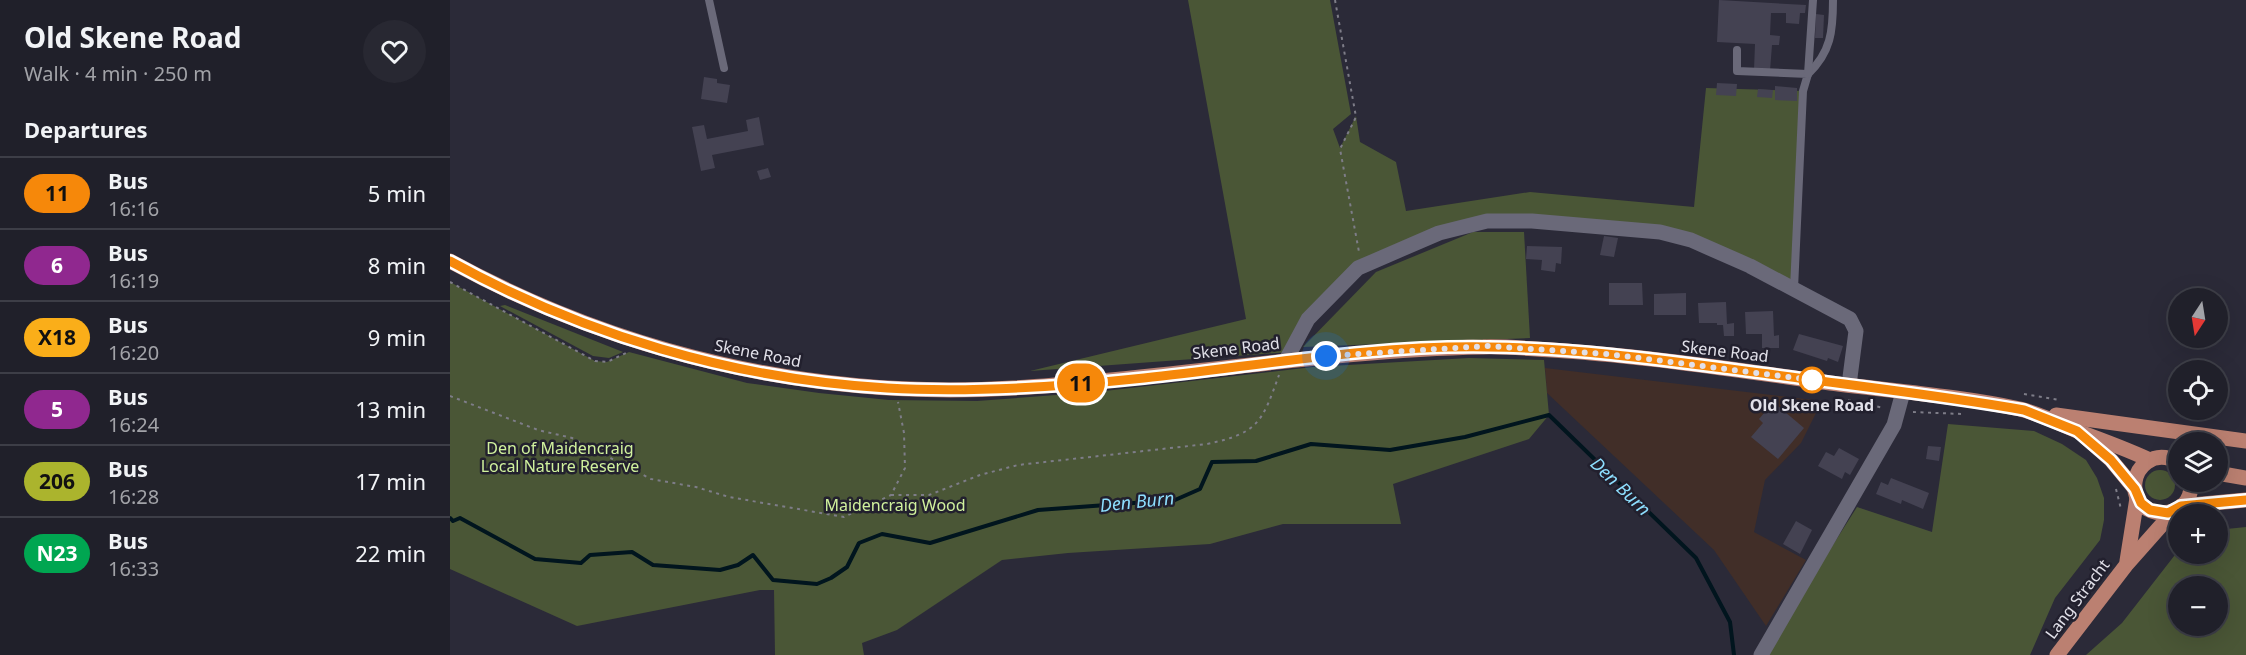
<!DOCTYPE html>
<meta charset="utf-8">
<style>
:root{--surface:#20202a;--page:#282832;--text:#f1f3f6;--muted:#a2a3a8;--line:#3d3e47}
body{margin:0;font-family:"Noto Sans",sans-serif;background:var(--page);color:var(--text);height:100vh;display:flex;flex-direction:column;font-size:22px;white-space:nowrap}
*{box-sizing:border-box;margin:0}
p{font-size:20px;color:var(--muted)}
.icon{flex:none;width:33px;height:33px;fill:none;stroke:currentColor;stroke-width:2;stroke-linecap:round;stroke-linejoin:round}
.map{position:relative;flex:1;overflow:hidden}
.drawer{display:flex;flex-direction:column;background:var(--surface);width:450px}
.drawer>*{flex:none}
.badge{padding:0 12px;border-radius:20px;font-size:21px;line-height:39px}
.needle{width:39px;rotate:192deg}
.fabs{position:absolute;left:1718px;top:288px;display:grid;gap:12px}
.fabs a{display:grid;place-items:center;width:60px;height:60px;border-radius:50%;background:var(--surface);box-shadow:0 6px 24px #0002,0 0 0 2px var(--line);font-size:30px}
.you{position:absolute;width:30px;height:30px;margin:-15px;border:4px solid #fff;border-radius:50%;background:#1a73e8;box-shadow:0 0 0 9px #1a73e833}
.map>.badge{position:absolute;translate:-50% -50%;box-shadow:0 0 0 3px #fff}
h2{padding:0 24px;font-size:22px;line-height:54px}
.round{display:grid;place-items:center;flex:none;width:63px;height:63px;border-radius:32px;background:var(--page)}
.summary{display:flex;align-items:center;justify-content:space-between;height:102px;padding:0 24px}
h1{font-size:28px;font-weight:700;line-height:45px}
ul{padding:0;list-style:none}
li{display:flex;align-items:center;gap:18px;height:72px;padding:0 24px;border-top:2px solid var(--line)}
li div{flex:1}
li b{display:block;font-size:22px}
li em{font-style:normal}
li .badge{min-width:66px;font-weight:700;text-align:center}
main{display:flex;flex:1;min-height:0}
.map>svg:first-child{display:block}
.industrial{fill:#412e28}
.green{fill:#4a5636;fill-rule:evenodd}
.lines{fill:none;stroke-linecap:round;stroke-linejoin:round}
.stream{stroke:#01151e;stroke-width:4}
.building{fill:#444252}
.path{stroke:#7e7d88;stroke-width:2;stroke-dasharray:3 4.5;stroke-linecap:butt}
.lane{stroke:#6a6979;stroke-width:8}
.street{stroke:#6a6979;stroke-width:15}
.primary{stroke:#bb8071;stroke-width:15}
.line-casing{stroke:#fff;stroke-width:14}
.line{stroke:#f6880a;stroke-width:9}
.walk{stroke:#e1e0e9;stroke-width:6;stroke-dasharray:0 10.8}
.stop-dot{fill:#fff;stroke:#f6880a;stroke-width:3}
.labels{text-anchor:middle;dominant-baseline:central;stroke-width:5;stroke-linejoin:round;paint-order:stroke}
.street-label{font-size:16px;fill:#e1e0e9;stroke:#22202e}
.stop-label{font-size:16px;font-weight:bold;fill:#e1e0e9;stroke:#22202e}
.park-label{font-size:16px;fill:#d0f19d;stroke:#22202e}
.water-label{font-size:18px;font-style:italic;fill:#8ddefe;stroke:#22202e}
</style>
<main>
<section class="drawer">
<div class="summary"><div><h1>Old Skene Road</h1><p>Walk · 4 min · 250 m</p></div><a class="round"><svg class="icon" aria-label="heart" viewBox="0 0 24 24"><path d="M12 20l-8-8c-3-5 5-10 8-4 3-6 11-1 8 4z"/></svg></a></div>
<h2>Departures</h2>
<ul>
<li><span class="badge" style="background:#f6880a;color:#111">11</span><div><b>Bus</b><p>16:16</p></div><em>5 min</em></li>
<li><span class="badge" style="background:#90288f;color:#fff">6</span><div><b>Bus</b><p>16:19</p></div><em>8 min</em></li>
<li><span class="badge" style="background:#faae19;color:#111">X18</span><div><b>Bus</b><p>16:20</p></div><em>9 min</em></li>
<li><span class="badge" style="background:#90288f;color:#fff">5</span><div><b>Bus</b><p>16:24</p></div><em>13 min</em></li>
<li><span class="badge" style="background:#abb42d;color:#111">206</span><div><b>Bus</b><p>16:28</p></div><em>17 min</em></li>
<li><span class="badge" style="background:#00a651;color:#fff">N23</span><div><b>Bus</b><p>16:33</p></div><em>22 min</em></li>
</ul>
</section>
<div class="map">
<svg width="1796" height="655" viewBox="0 0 1796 655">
<rect width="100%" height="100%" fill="#2b2a38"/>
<path class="industrial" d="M1095 368 1372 401 1351 443 1315 480 1304 532 1356 560 1316 626 1264 550 1097 393Z"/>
<g class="green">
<path d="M738 0H880L901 114 883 129 890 148 906 116 910 142 946 162 956 211 1080 192 1244 207 1256 88 1353 91 1344 289 1241 240 1037 221 909 268 840 352 580 371 796 319Z"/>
<path d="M1023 232H1074L1080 338 853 347 926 272Z"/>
<path d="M0 282 145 361 157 362 179 352 297 383 369 393 439 400 527 401 646 392 863 367 1019 358 1094 360 1099 415 1079 439 943 484 951 524H833L760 544 618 553 552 560 447 630 412 643 414 655H325L324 590H310L127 626 0 569Z"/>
<path d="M55 305 173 352 159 358 143 356 50 306Z"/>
<path d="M1498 424 1584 431 1612 444 1636 460 1647 478 1654 498V520L1650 540 1605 598 1580 655H1313L1407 507 1482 532Z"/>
<circle cx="1710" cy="485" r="15"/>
<path d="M1796 527V655H1636L1672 623 1728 551V554H1767V530ZM1728 586H1767V626H1728Z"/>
</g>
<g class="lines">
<path class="stream" d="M0 518 3 521 10 518 85 559 131 563 140 555 182 552 203 565 270 570 288 565 303 555 323 580 367 584 381 578 397 567 409 543 432 534 480 543 588 510 725 500 750 489 762 462 806 461 861 444 940 450 1015 437 1099 415 1246 558 1280 622 1284 655"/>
</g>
<g class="building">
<path d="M1269 0 1356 5 1355 13H1350L1349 24 1336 23V13H1321L1320 35 1330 36 1329 45H1322L1320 71 1304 70 1305 44 1267 42Z"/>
<path d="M1366 14 1374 15 1373 38H1365Z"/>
<path d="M254 77 267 79V83L280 85 277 103 251 99Z"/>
<path d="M1267 83 1287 84 1286 96 1266 95Z"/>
<path d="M1325 86 1347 88V101L1325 100Z"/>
<path d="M1308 89 1323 90 1322 98 1307 97Z"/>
<path d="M309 117 314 145 262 155 265 168 251 171 242 127 254 125 257 139 298 131 296 120Z"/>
<path d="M318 168 321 177 310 180 307 171Z"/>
<path d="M1154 236 1168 238 1164 257 1150 255Z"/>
<path d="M1077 246 1112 247 1111 264 1106 263 1105 272 1091 270 1092 260 1076 259Z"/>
<path d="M1159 283H1192L1193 305H1159Z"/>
<path d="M1236 293V315H1204V294Z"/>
<path d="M1276 302 1277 324 1284 323V336H1274L1273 325H1267V323H1249L1248 303Z"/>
<path d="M1323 311 1324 336 1329 335V348H1312V334H1296L1295 312Z"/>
<path d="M1349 334 1393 346 1388 362 1378 358 1377 361 1343 350Z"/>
<path d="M1320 406 1324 410 1328 406 1354 428 1328 459 1301 437 1313 423 1309 419Z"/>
<path d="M1478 446 1491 447 1489 461 1476 459Z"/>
<path d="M1389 448 1409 459 1400 475 1395 472 1392 479 1368 466 1376 452 1384 456Z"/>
<path d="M1441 478 1479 493 1473 509 1452 500 1451 504 1426 494 1431 482 1438 485Z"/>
<path d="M1346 521 1362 530 1350 554 1333 544Z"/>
</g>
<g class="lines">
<g class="path">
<path d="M885 0 906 117 890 149 909 252"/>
<path d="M0 282 145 361 157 362 178 352"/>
<path d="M1574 394 1610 400"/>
<path d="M0 396 88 430 122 438 201 479 246 487 279 497 394 517 441 495 455 468 454 433 448 402"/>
<path d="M1398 400 1434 408"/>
<path d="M1463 412 1511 414"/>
<path d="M1666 489 1671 509"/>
<path d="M441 495H479L530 475 568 465 757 444C809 433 812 422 829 375"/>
</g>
<g class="lane">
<path d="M259 0 274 68"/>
<path d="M1287 50V71L1358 74 1353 91 1344 289"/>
<path d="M1358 74C1381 52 1383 31 1383 0"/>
<path d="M1358 74 1363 0"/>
</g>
<g class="street">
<path d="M836 360 858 319 908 268 989 233 1037 221H1082L1210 232 1241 240 1300 266 1400 319 1406 331 1399 385"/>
<path d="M1311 655 1444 425 1453 392"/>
</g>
<g class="primary">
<path d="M0 261C172 355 367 400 563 388 720 379 875 350 1033 347 1056 346 1079 349 1102 350 1195 356 1288 370 1380 383 1443 391 1508 396 1570 409 1590 414 1608 423 1627 431 1652 440 1676 449 1700 460"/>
<path d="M1606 415 1796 441"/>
<path d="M1635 437 1661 460 1685 489"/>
<path d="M1728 462C1717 456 1707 455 1697 462 1690 467 1686 474 1685 482 1680 522 1744 524 1741 482"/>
<path d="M1767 473 1796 478"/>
<path d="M1731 506 1796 500"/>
<path d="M1677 561 1687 498"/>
<path d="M1607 655 1677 564 1724 511"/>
</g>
</g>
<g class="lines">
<g class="line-casing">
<path id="line" d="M0 261C134 335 283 379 437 388 522 393 609 387 694 378 808 366 923 345 1038 347 1132 348 1226 362 1319 374 1404 386 1489 395 1574 410L1627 431 1661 460 1685 489 1691 503 1700 510 1718 513 1731 506 1796 500"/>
</g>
<use href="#line" class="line"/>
<path class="walk" d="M876 356 1037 346 1158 354 1362 380"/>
</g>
<circle class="stop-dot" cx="1362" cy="380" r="12"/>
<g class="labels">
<g class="street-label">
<text transform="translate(786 348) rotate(-7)">Skene Road</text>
<text transform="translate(1275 351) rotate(7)">Skene Road</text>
<text transform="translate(308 353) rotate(11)">Skene Road</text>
<text transform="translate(1627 599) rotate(-53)">Lang Stracht</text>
</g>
<g class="stop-label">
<text x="1362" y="405">Old Skene Road</text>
</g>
<g class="park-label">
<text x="110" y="448">Den of Maidencraig<tspan x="110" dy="18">Local Nature Reserve</tspan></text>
<text x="445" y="505">Maidencraig Wood</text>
</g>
<g class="water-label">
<text transform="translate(1171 486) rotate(44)">Den Burn</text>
<text transform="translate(687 501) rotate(-6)">Den Burn</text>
</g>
</g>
</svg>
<div class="fabs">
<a><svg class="needle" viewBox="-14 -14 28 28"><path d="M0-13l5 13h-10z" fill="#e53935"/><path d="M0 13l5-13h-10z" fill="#a2a3a8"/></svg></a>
<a><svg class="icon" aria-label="locate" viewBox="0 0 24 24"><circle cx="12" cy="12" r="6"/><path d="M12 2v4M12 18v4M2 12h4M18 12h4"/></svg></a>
<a><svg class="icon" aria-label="layers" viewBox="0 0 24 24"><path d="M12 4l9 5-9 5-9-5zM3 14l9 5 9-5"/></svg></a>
<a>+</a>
<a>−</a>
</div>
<div class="you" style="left:876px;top:356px"></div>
<b class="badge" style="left:631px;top:383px;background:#f6880a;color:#111">11</b>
</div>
</main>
